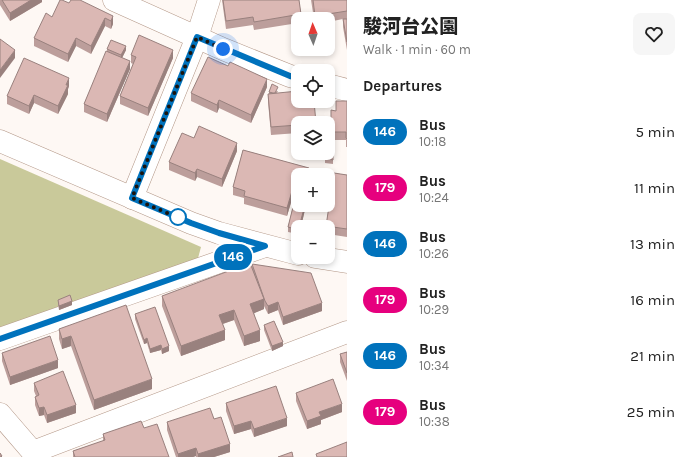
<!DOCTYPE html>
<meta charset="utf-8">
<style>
:root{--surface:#fff;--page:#f6f6f6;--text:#222;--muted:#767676}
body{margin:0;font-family:Karla,"Noto Sans JP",sans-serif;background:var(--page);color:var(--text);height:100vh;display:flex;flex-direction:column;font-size:15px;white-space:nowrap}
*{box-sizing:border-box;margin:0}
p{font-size:13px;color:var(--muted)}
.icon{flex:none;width:22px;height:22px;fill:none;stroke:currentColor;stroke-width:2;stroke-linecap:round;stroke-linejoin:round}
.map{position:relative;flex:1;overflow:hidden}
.panel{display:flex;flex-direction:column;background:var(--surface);width:344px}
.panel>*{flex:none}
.badge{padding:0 8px;border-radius:13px;font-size:14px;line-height:26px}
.needle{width:26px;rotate:358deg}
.buttons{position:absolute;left:291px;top:12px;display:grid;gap:8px}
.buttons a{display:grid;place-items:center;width:44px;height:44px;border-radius:8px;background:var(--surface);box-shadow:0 2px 6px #0003;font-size:20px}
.you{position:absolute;width:20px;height:20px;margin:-10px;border:3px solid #fff;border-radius:50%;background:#1a73e8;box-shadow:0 0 0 6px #1a73e833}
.map>.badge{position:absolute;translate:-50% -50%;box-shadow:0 0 0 2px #fff}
h2{padding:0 16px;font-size:15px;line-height:36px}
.round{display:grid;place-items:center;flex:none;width:42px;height:42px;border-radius:8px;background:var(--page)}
.headline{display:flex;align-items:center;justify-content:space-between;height:68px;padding:0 16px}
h1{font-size:19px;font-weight:800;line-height:30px}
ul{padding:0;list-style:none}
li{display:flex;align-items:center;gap:12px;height:56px;padding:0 16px}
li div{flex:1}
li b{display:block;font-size:15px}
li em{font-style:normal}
li .badge{min-width:44px;font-weight:700;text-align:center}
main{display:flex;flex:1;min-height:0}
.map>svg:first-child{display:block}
.green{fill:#c9c99a}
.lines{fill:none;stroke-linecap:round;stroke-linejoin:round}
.minor-casing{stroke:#b39787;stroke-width:23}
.minor{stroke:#fff;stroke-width:22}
.wall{fill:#bc9e9b}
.shaded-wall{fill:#99817e}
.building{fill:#dbb8b4;stroke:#99817e}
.line-casing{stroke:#fff;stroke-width:9}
.line{stroke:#0072bc;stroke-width:6}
.walk{stroke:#1c130c;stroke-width:4;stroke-dasharray:0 7.2}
.stop-dot{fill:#fff;stroke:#0072bc;stroke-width:2}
</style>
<main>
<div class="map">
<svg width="347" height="457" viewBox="0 0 347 457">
<rect width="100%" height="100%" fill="#fef8f4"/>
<path class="green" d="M0 159 201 247 197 262 0 330Z"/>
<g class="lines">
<g class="minor-casing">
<g id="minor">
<path d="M114 0 223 49 290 76 298 78"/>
<path d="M328 85 347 90"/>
<path d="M0 141 191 223 219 233 298 254"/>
<path d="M132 198 197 37 209 0"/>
<path d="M315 257 347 262"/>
<path d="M0 339 265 246"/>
<path d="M0 414 37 457"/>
<path d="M33 452 347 332"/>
</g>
</g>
<use href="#minor" class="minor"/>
</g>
<g class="wall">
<path d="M0 0H42V2L10 21 0 5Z"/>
<path d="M222 0H299L301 14V19H298V23L254 30 253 25 226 29Z"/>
<path d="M311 0H347V50L343 27V19L328 22V19H314Z"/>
<path d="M69 3 113 16V24L111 29 105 26 91 54 76 46 68 62 34 46V38Z"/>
<path d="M107 49 126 50 122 58 130 69 107 122 84 112V104L107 51Z"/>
<path d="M131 55 173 58 148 116 120 104V96L133 64 131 63Z"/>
<path d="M69 86 68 89V94L58 114 34 103 29 114 7 104V96Z"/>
<path d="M267 87 251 123 219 108 217 113 191 101V93Z"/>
<path d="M278 91 277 93 298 123V133L271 135 268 102V94H269V92Z"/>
<path d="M347 101V147H346V140H331V110L336 111Z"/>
<path d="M194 138 237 151 222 187 197 177 195 181 169 170V162Z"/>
<path d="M243 150 309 168V175H298V205H306L301 227H298V234L288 232V227L297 190 295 189 287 216 244 204V198L233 195V187Z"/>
<path d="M333 151V164L325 163V158Z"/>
<path d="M334 173 347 175V237L328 234V227H326Z"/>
<path d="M252 264 322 311 283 325 278 310 268 314 264 306V309L254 313 260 341 244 346 234 320 223 324 225 340 181 356 162 306V296L252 267Z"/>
<path d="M58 300 72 305 59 310 58 305Z"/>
<path d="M135 314 169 351 162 354 161 350 150 353 147 343 144 344 135 319Z"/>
<path d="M264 325 283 346 272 351 264 330Z"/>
<path d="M59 329 152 389 94 410 71 346 62 349 59 339Z"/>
<path d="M347 352V381L340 362V354Z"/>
<path d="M2 353 58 368 10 385 2 361Z"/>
<path d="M34 383 76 413 47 423 44 415 39 416 35 405V397L36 396 34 391Z"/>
<path d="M296 393 342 412 321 420V424L307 429 296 401Z"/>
<path d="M226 403 287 426 254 437 251 429 234 434 226 411Z"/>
<path d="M214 419 230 452 214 457H196V456L193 457H176L167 430V422Z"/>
<path d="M144 428 169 457H73V451L103 441V434Z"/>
</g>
<g class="shaded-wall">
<path d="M31 0H42V2L10 21V13Z"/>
<path d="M113 16V24L111 29V21Z"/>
<path d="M105 18V26L91 54V46Z"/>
<path d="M76 38V46L68 62V54Z"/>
<path d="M126 46V50L121 60V55Z"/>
<path d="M15 50V58L0 78V70Z"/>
<path d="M173 50V58L148 116V108Z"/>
<path d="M130 61V69L107 122V114Z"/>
<path d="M69 78V86L68 89V94L58 114V106L66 85Z"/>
<path d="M267 79V87L251 123V115Z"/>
<path d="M34 95V103L29 114V106Z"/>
<path d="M219 100V108L217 113V105Z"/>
<path d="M237 143V151L222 187V179Z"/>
<path d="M309 168V175H307Z"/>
<path d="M197 169V177L195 181V173Z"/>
<path d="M295 181V189L287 216V208Z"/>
<path d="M305 205H306L301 227H299Z"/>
<path d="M264 299V309L250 315V304Z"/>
<path d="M72 301V305L59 310V306Z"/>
<path d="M278 302V310L268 314V306Z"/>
<path d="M322 303V311L283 325V317Z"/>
<path d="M234 310V320L219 325V315Z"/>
<path d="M225 330V340L181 356V346Z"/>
<path d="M260 330V341L244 346V336Z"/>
<path d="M71 336V346L62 349V339Z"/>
<path d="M147 338V343L144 344V340Z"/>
<path d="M283 342V346L272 351V346Z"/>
<path d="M161 345V350L150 353V349Z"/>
<path d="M169 346V351L162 354V349Z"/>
<path d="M58 360V368L10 385V377Z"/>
<path d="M152 379V389L94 410V400Z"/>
<path d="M342 404V412L321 420V424L307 429V421L319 412Z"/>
<path d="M76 405V413L47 423V415Z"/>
<path d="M44 407V415L39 416V408Z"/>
<path d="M287 418V426L254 437V429Z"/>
<path d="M251 421V429L234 434V426Z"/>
<path d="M230 444V452L214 457H198V454Z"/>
<path d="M196 448V456L193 457H178V454Z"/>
</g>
<g class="building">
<path d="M2 0H31L10 13Z"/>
<path d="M60 0H62L69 3 71 0H80L113 16 111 21 105 18 91 46 76 38 68 54 34 38 46 13 52 17Z"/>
<path d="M223 0H299L301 14 254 22 253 17 226 21Z"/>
<path d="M313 0H347V11L315 16Z"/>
<path d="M343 19H347V42Z"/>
<path d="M139 35 173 50 148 108 120 96 136 57 131 55Z"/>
<path d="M0 39 15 50 0 70Z"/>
<path d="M111 40 126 46 121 55 107 49Z"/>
<path d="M106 51 130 61 107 114 84 104Z"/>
<path d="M208 57 228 66 230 62 267 79 251 115 219 100 217 105 191 93Z"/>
<path d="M24 58 69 78 66 85H68L58 106 34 95 29 106 7 96Z"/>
<path d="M272 84 278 87 275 93H273L269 92Z"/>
<path d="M298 91V101H314L316 123H298V125L271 127 268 94Z"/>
<path d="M336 101H347V139L346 138V132H331V110L336 111Z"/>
<path d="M199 126 237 143 222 179 197 169 195 173 169 162 182 133 194 138Z"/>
<path d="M243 150 309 168 307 175H298V182L295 181 287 208 244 196 245 191 233 187Z"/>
<path d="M328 151H333V160L325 158 326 153H328Z"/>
<path d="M334 173 347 175V229L326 226Z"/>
<path d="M298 187V205H305L299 227H298V230L288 227Z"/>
<path d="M250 263 264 299 250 304 260 330 244 336 234 310 219 315 225 330 181 346 162 296Z"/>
<path d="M252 264 311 273 322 303 283 317 278 302 268 306 265 301Z"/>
<path d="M70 295 72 301 59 306 58 300Z"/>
<path d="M126 305 152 379 94 400 71 336 62 339 59 329Z"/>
<path d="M155 307 169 346 162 349 161 345 150 349 147 338 144 340 135 314Z"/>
<path d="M274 321 283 342 272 346 264 325Z"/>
<path d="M50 336 58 360 10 377 2 353Z"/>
<path d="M347 352V373L340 354Z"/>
<path d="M63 371 76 405 47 415 44 407 39 408 35 397 39 395 34 383Z"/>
<path d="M333 379 342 404 319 412 321 416 307 421 296 393Z"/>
<path d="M276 386 287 418 254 429 251 421 234 426 226 403Z"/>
<path d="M210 408 214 419 221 417 230 444 198 454 196 448 178 454 167 422Z"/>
<path d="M141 421 144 428 157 424 169 457H75L73 451 105 440 103 434Z"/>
<path d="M347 442V457H317L316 454Z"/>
<path d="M292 452 293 457H278Z"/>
<path d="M0 453 2 456 1 457H0Z"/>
</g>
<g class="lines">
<g class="line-casing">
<path id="line" d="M0 339 265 246 219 233 191 223 132 198 197 37 290 76 298 78"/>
</g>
<use href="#line" class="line"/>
<path class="walk" d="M178 217 179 218 132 198 197 37 223 49"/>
</g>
<circle class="stop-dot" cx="178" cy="217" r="8"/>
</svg>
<div class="buttons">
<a><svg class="needle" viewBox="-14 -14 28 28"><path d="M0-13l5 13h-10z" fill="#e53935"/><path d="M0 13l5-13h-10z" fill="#767676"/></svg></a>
<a><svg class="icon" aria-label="locate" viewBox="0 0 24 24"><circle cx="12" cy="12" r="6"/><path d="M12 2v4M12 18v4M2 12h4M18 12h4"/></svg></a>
<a><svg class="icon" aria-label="layers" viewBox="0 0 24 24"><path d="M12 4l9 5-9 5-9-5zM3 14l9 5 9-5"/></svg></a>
<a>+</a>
<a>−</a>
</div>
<div class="you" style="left:223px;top:49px"></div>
<b class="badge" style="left:233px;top:257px;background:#0072bc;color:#fff">146</b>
</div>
<section class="panel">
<div class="headline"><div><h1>駿河台公園</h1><p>Walk · 1 min · 60 m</p></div><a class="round"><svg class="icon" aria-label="heart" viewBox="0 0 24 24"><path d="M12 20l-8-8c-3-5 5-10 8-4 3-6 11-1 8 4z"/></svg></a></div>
<h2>Departures</h2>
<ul>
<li><span class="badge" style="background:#0072bc;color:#fff">146</span><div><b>Bus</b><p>10:18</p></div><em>5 min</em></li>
<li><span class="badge" style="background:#e6007e;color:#fff">179</span><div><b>Bus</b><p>10:24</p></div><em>11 min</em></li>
<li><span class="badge" style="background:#0072bc;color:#fff">146</span><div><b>Bus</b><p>10:26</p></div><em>13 min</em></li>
<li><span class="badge" style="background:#e6007e;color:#fff">179</span><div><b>Bus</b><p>10:29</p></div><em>16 min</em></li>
<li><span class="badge" style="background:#0072bc;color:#fff">146</span><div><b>Bus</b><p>10:34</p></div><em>21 min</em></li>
<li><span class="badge" style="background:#e6007e;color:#fff">179</span><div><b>Bus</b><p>10:38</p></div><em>25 min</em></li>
</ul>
</section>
</main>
